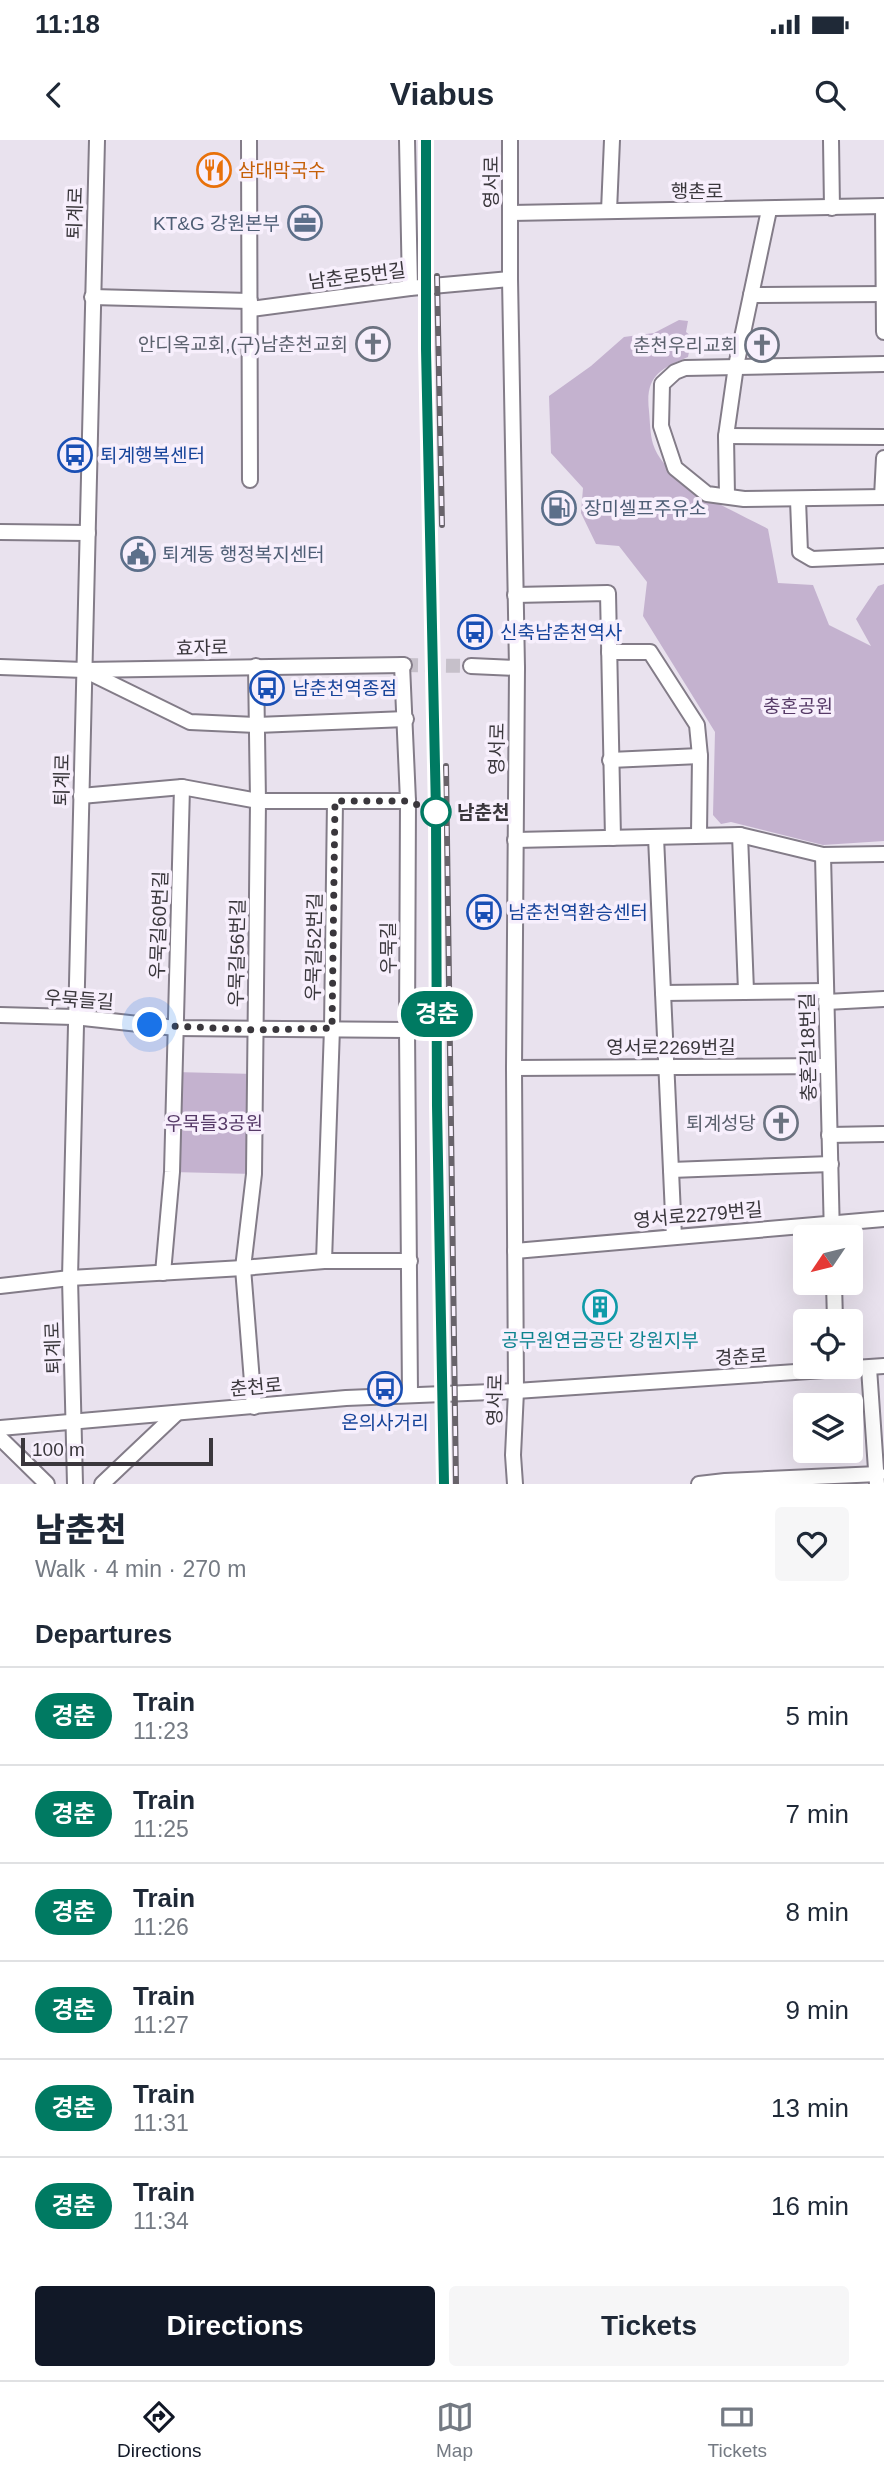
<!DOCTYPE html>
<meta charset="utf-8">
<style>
:root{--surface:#fff;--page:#f6f6f7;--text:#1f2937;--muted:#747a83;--line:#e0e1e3;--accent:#111827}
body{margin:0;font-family:Helvetica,"Noto Sans KR",sans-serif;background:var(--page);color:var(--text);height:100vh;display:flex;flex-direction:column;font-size:26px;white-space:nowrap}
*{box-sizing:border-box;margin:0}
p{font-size:23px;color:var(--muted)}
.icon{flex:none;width:38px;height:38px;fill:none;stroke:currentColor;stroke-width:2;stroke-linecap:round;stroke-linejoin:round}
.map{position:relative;height:1344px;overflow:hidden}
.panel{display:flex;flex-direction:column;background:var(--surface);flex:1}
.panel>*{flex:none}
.badge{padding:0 14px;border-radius:23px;font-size:24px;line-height:46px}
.needle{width:46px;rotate:235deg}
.tools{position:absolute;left:793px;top:1085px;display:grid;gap:14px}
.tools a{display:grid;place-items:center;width:70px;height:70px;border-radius:7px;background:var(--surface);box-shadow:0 7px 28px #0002;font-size:35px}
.scale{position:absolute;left:21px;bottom:18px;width:192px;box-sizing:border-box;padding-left:7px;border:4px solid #3a373c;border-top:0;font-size:19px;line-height:24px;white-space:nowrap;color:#3a373c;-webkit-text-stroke:5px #f7effc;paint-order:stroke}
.you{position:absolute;width:35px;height:35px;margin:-18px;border:5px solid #fff;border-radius:50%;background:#1a73e8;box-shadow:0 0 0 10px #1a73e833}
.map>.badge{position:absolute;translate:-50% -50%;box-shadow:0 0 0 4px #fff}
h2{padding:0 35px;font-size:26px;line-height:63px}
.round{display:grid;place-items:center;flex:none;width:74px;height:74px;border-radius:7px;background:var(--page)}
.head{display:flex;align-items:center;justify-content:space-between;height:119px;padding:0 35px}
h1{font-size:33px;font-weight:800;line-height:52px}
.action{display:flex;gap:14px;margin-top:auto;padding:14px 35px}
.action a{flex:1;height:80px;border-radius:7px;background:var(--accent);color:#fff;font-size:28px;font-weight:800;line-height:80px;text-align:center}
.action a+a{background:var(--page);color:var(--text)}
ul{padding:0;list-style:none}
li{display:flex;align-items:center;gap:21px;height:98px;padding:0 35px;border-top:2px solid var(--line)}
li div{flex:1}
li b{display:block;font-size:26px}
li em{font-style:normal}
li .badge{min-width:77px;font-weight:700;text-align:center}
.status{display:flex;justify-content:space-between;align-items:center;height:49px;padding:0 35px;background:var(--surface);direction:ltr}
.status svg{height:19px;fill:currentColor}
header{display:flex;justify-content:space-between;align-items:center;height:91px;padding:0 35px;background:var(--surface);font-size:32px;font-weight:800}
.dock{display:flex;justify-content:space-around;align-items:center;height:98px;border-top:2px solid var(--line);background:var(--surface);font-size:19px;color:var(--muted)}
.dock a{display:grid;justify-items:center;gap:4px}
.dock .active{color:var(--accent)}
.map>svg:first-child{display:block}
.green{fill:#c4b2cf}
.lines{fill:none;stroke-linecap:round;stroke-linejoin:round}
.minor-tunnel{stroke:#c6c0ca;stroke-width:14;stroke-dasharray:14 7;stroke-linecap:butt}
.minor-casing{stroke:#837c88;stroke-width:18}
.minor{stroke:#fff;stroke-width:14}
.rail-casing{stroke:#68636a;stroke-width:6}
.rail{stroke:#f7effc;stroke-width:3.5;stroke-dasharray:10;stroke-linecap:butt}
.line-casing{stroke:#fff;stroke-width:16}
.line{stroke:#007a62;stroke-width:10}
.walk{stroke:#3a373c;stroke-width:7;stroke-dasharray:0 12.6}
.stop-dot{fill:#fff;stroke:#007a62;stroke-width:3.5}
.labels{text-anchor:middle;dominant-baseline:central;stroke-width:7;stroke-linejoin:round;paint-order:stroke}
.food-label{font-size:19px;fill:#c56008;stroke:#f7effc;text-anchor:start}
.street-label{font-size:19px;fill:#3a373c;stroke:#f7effc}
.service-label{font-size:19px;fill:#4e5e75;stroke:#f7effc;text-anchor:start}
.worship-label{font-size:19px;fill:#5b616d;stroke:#f7effc;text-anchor:end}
.transit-label{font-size:19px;fill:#164399;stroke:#f7effc;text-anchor:start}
.park-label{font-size:19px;fill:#563a67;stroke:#f7effc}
.stop-label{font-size:19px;font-weight:bold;fill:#3a373c;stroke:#f7effc;text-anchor:start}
.culture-label{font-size:19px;fill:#0d838f;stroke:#f7effc}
</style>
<div class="status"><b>11:18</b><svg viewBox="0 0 49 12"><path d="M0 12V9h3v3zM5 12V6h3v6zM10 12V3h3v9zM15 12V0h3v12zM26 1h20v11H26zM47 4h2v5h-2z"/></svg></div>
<header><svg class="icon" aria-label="back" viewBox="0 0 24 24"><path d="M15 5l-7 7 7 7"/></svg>Viabus<svg class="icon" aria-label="search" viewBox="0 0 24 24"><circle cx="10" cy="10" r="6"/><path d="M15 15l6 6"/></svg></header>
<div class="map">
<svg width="884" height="1344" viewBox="0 0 884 1344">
<rect width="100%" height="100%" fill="#e9e2ee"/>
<g class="green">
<path d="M679 180 688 181 686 192 692 197 688 217C659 229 645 237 649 271 650 281 650 294 653 304 665 343 733 370 768 389L778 443 813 445 829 485 871 506 856 479 878 446 884 444V701L823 705 731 682 721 684 713 675 715 592 643 476 647 442 619 406 596 404 581 373 583 348 551 313 549 256 591 226 624 197 654 193Z"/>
<path d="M175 932 255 934 254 1034 172 1032Z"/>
</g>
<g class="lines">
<path class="minor-tunnel" d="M404 525 471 526"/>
<g class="minor-casing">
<g id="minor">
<path d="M249 0 250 340"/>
<path d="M407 0 410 148"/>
<path d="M510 0V139L517 528 514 928 516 1251 513 1315 515 1344"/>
<path d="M831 0 832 68"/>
<path d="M883 66 884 192"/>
<path d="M609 71 612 0"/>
<path d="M511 73 884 66"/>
<path d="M751 155 884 154"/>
<path d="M92 157 250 161"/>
<path d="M251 169 410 148 510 139"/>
<path d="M884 224 685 228 675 232 662 244 661 286 675 328 707 354 744 359 884 357"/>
<path d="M726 296 884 297"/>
<path d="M727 356 726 296 736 226 769 70"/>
<path d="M882 357 884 318"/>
<path d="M798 360 800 412 812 419 884 416"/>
<path d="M0 392 88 393"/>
<path d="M515 455 608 453 613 698"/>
<path d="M609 512H650L697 585 700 616 699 694"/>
<path d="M402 525 408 661 407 890 410 1254"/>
<path d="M471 526 517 528"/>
<path d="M0 527 84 530 404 525"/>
<path d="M88 532 190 582 257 585 406 579"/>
<path d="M610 620 700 616"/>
<path d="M81 656 182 647 258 661H408"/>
<path d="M740 695 746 851"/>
<path d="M656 697 674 1097"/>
<path d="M515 700 740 695 823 715 884 714"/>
<path d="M823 715 832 1097"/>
<path d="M663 853 826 851"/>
<path d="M826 862 884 859"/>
<path d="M0 875 74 877 176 888 407 890"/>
<path d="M514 928 827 926"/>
<path d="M829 995 884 994"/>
<path d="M671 1030 831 1024"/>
<path d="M515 1111 884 1079"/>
<path d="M324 1121 332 888 335 661"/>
<path d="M163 1133 172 1032 182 647"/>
<path d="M834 1143 835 1181"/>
<path d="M0 1146 70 1138 243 1128 324 1121H410"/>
<path d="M869 1228 877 1344"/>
<path d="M254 1267 243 1128 254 1034 258 661 256 526"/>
<path d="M0 1288 346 1258 516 1251 884 1226"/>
<path d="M0 1298 47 1344"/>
<path d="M75 1344 70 1138 97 0"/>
<path d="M102 1344 177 1273"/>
<path d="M699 1344 725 1341 878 1334"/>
</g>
</g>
<use href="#minor" class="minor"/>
<g class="rail-casing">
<g id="rail">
<path d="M426 0V209L436 672 437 966 444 1344"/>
<path d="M437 136 442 385"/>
<path d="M446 626 456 1344"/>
</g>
</g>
<use href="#rail" class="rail"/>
</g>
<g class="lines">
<g class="line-casing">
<path id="line" d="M426 0V209L436 672 437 966 444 1344"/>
</g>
<use href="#line" class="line"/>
<path class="walk" d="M150 885 256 890 332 888 335 661H408L436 672"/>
</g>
<defs>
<g id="restaurant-ring" transform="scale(1.75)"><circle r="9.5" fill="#f7effc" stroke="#e8710a" stroke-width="1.5"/><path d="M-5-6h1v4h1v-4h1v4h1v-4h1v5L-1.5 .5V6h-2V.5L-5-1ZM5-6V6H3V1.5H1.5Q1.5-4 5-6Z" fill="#e8710a"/></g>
<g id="office-ring" transform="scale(1.75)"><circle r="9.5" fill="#f7effc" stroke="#5c6f8a" stroke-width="1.5"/><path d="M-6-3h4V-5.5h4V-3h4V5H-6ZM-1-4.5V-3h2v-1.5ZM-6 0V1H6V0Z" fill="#5c6f8a"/></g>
<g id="church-ring" transform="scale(1.75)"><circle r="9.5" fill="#f7effc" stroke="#6b7280" stroke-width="1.5"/><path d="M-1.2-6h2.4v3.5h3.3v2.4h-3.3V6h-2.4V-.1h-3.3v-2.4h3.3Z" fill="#6b7280"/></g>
<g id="bus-ring" transform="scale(1.75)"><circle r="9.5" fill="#f7effc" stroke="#1a4fb4" stroke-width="1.5"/><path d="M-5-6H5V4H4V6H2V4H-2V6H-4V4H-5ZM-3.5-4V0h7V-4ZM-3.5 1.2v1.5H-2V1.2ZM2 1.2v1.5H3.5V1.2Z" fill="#1a4fb4"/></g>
<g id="fuel-ring" transform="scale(1.75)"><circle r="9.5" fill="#f7effc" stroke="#5c6f8a" stroke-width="1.5"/><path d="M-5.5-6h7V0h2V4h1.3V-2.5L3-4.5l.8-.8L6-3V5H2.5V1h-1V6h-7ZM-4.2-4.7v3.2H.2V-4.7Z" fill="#5c6f8a"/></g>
<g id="civic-ring" transform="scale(1.75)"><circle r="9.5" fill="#f7effc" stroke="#5c6f8a" stroke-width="1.5"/><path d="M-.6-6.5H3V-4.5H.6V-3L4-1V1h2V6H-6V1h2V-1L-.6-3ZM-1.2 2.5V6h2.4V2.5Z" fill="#5c6f8a"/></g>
<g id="building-ring" transform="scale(1.75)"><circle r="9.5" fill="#f7effc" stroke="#0f9aa8" stroke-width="1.5"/><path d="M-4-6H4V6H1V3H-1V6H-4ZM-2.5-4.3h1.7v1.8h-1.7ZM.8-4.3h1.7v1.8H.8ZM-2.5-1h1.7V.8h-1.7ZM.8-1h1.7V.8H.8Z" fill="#0f9aa8"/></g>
</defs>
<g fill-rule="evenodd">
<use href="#restaurant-ring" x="214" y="30"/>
<use href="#office-ring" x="305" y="83"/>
<use href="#church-ring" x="373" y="204"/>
<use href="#church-ring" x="762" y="205"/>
<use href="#bus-ring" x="75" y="315"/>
<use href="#fuel-ring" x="559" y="368"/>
<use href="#civic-ring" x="138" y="414"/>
<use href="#bus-ring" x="475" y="492"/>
<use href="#bus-ring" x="267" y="548"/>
<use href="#bus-ring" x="484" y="772"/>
<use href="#church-ring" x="781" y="983"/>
<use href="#building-ring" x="600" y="1167"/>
<use href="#bus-ring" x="385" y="1249"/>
</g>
<circle class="stop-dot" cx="436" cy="672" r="14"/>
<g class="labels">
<g class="food-label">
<text x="238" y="30">삼대막국수</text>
</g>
<g class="street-label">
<text transform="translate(491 42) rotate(-90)">영서로</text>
<text x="697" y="51">행촌로</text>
<text transform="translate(75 73) rotate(-88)">퇴계로</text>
<text transform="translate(357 136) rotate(-7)">남춘로5번길</text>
<text transform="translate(202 508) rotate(-1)">효자로</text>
<text transform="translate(497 609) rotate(-89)">영서로</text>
<text transform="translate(62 640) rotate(-89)">퇴계로</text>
<text transform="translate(159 785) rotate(-88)">우묵길60번길</text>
<text transform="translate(314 807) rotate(-89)">우묵길52번길</text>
<text transform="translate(388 808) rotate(-90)">우묵길</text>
<text transform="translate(237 813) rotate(-89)">우묵길56번길</text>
<text transform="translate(79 860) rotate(4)">우묵들길</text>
<text x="671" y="907">영서로2269번길</text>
<text transform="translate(808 907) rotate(-91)">충혼길18번길</text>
<text transform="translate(698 1075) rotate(-5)">영서로2279번길</text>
<text transform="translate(53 1208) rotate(-92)">퇴계로</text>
<text transform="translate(741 1217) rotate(-3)">경춘로</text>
<text transform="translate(256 1247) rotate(-5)">춘천로</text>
<text transform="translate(495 1260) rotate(-89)">영서로</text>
</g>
<g class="service-label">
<text x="280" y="83" text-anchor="end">KT&amp;G 강원본부</text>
<text x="584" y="368">장미셀프주유소</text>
<text x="162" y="414">퇴계동 행정복지센터</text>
</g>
<g class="worship-label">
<text x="348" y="204">안디옥교회,(구)남춘천교회</text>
<text x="738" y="205">춘천우리교회</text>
<text x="756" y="983">퇴계성당</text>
</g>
<g class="transit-label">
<text x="100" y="315">퇴계행복센터</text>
<text x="500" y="492">신축남춘천역사</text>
<text x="292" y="548">남춘천역종점</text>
<text x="508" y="772">남춘천역환승센터</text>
<text x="385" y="1282" text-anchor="middle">온의사거리</text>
</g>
<g class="park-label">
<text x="798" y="566">충혼공원</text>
<text x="214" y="983">우묵들3공원</text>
</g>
<g class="stop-label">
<text x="457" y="672">남춘천</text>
</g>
<g class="culture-label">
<text x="600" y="1200">공무원연금공단 강원지부</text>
</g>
</g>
</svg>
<div class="tools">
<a><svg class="needle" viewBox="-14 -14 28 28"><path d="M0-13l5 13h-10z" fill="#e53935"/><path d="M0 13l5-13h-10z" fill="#747a83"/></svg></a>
<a><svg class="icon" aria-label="locate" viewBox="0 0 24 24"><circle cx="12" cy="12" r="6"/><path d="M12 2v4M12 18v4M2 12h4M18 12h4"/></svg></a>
<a><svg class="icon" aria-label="layers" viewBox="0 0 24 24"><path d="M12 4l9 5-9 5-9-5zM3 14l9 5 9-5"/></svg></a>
</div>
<div class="scale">100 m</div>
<div class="you" style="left:150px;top:885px"></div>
<b class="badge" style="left:437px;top:874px;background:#007a62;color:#fff">경춘</b>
</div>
<section class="panel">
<div class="head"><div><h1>남춘천</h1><p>Walk · 4 min · 270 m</p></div><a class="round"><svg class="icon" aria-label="heart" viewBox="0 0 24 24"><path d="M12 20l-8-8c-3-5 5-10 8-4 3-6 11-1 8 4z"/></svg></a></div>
<h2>Departures</h2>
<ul>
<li><span class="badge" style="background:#007a62;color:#fff">경춘</span><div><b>Train</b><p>11:23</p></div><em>5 min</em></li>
<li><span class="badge" style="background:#007a62;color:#fff">경춘</span><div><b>Train</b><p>11:25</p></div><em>7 min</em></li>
<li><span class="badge" style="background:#007a62;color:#fff">경춘</span><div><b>Train</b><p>11:26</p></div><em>8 min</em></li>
<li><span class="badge" style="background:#007a62;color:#fff">경춘</span><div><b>Train</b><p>11:27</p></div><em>9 min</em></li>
<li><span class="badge" style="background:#007a62;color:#fff">경춘</span><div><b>Train</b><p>11:31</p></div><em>13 min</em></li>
<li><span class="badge" style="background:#007a62;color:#fff">경춘</span><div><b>Train</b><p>11:34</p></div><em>16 min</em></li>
</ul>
<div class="action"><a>Directions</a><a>Tickets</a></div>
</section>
<nav class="dock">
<a class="active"><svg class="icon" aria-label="directions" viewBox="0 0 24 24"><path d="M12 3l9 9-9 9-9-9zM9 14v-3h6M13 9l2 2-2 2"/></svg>Directions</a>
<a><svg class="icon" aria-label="map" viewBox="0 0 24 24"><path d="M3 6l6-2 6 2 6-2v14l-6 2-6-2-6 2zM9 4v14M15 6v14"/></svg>Map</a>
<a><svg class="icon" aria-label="tickets" viewBox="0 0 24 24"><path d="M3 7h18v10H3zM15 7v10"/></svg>Tickets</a>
</nav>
